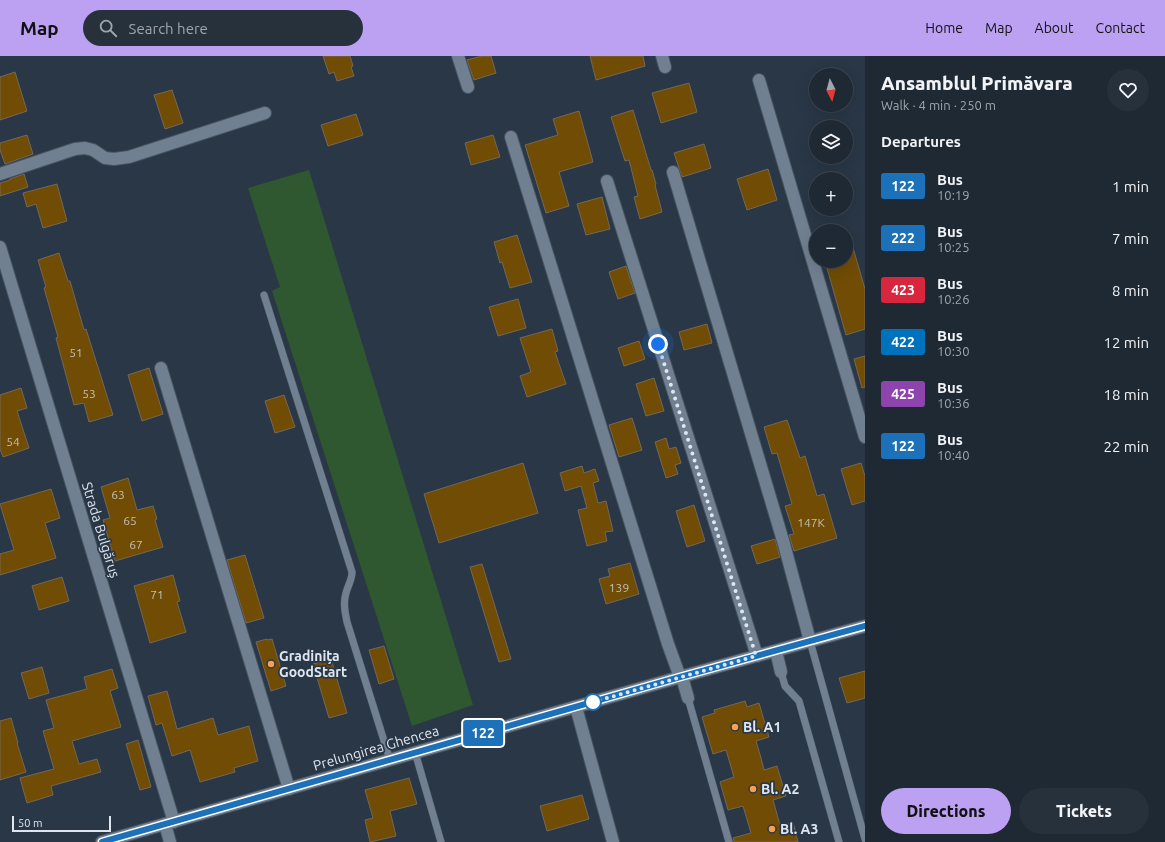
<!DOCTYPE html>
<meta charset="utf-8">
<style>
:root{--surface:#1f2934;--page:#27313c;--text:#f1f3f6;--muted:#a1a6ac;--line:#3c454f;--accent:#bca0f2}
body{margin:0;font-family:Ubuntu,sans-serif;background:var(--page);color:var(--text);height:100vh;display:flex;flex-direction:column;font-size:15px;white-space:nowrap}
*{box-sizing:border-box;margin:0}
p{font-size:13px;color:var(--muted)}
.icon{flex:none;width:22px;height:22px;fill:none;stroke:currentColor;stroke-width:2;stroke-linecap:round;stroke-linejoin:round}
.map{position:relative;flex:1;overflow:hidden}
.sheet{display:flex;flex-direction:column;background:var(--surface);width:300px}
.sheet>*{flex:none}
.badge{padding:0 8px;border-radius:3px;font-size:14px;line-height:26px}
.needle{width:26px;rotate:174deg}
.tools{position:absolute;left:809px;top:12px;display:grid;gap:8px}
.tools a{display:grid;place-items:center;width:44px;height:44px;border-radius:50%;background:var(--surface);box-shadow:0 4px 16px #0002,0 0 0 1px var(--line);font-size:20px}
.scale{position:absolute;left:12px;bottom:10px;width:99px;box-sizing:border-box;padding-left:4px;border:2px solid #dee7f1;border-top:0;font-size:11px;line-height:14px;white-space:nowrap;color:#dee7f1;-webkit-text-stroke:3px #293746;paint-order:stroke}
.you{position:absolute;width:20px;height:20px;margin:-10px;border:3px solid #fff;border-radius:50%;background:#1a73e8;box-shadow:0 0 0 6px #1a73e833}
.map>.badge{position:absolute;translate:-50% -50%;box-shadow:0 0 0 2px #fff}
h2{padding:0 16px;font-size:15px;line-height:36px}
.round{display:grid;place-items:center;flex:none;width:42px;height:42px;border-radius:21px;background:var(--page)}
.head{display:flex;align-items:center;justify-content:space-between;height:68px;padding:0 16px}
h1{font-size:19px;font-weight:800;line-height:30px}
.action{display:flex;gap:8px;margin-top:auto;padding:8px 16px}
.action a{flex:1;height:46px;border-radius:24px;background:var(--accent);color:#111;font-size:16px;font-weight:800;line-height:46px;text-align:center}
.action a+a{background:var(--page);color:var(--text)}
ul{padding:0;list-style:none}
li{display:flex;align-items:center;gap:12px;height:52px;padding:0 16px}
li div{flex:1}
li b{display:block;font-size:15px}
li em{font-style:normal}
li .badge{min-width:44px;font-weight:700;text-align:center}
header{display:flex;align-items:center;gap:24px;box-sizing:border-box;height:56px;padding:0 20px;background:var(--accent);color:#111}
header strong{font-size:19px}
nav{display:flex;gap:22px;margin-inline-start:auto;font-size:14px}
.search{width:280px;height:36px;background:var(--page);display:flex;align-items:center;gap:10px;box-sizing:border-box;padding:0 14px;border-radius:22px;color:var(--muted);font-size:15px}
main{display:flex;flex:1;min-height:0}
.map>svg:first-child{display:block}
.green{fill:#2f5831}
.building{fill:#704c05;stroke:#756855}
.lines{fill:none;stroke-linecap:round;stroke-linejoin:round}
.service-casing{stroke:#46525f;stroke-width:8}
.minor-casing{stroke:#46525f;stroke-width:14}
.secondary-casing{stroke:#46525f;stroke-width:14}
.service{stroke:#708091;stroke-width:7}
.minor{stroke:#708091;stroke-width:12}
.secondary{stroke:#708091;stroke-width:12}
.line-casing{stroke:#fff;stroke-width:9}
.line{stroke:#1d71b8;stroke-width:6}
.walk{stroke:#dee7f1;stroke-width:4;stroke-dasharray:0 7.2}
.poi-dot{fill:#fa9f4f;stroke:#293746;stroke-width:1.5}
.stop-dot{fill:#fff;stroke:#1d71b8;stroke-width:2}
.labels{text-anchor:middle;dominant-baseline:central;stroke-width:3.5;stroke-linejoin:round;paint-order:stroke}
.number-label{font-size:12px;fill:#c2c0b6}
.street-label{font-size:14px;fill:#dee7f1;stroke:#293746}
.poi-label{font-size:14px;font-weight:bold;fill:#dee7f1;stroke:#293746;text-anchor:start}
</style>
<header>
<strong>Map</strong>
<div class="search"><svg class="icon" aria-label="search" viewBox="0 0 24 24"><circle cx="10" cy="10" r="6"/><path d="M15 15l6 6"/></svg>Search here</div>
<nav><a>Home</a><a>Map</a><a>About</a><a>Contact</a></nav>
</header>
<main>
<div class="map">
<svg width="865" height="786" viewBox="0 0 865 786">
<rect width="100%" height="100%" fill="#293746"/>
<path class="green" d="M309 114 473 649 412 670 272 235 280 231 248 132Z"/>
<g class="building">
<path d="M323 0H350L353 10 351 11 354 20 337 25 334 16 329 18Z"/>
<path d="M482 0H491L496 17 474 24 467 4Z"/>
<path d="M590 0H643L645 10 596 24Z"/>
<path d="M15 16 27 55 0 64V21Z"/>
<path d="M689 27 697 56 661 67 652 37Z"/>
<path d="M172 34 183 67 165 73 154 39Z"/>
<path d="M633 54 651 114H652L656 128 655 129 662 156 640 163 634 141 638 140 629 104 625 105 611 61Z"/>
<path d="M579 55 593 106 559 116 569 150 546 157 525 89 558 79 553 63Z"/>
<path d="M356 58 363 79 328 90 321 69Z"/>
<path d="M27 79 33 98 5 108 0 94V87Z"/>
<path d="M493 79 500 101 471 109 465 87Z"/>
<path d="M704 88 711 112 682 121 674 97Z"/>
<path d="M768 113 777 144 747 154 737 123Z"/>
<path d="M24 118 28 131 0 140V127L10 124V123Z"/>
<path d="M57 128 67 165 43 172 36 148 27 151 23 137Z"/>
<path d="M602 141 610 173 586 179 577 148Z"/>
<path d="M846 178H849L865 233V273L846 279 825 205H846Z"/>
<path d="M517 179 532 226 510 232 502 206 500 207 494 186Z"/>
<path d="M59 197 68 225H70L84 274 86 273 113 359 89 366 84 347 74 349 56 282 58 281 44 232 46 231 38 204Z"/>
<path d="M626 210 635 237 618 243 609 216Z"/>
<path d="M518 243 526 272 498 280 489 251Z"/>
<path d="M707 268 712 287 684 294 679 276Z"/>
<path d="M552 273 558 295 555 296 566 328 527 341 520 320 531 316 520 282Z"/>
<path d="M639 285 645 303 624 310 618 292Z"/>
<path d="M865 300V331L862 332 854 303Z"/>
<path d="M149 312 163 358 142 365 128 319Z"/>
<path d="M654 322 664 355 646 360 636 328Z"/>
<path d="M21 332 27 352 17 355 29 392 3 401 0 393V339Z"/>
<path d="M284 339 295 371 275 377 265 345Z"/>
<path d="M632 362 642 394 619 401 609 369Z"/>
<path d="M787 364 800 402 805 400 817 440 824 438 837 482 794 495 789 479 794 478 785 450 792 448 777 397 772 398 764 371Z"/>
<path d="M666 382 669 393 676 391 681 407 675 409 678 418 666 422 655 386Z"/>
<path d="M523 407 538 457 439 487 424 438Z"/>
<path d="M861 407 865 420V445L852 449 841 413Z"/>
<path d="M582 410 584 417 595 413 599 425 593 427 598 447 606 445 613 475 605 476 607 485 587 490 578 454 587 452 581 430 565 435 560 417Z"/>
<path d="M128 422 137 454 153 450 157 463 155 464 163 491 115 505 103 464 110 462 101 431Z"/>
<path d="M51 433 60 462 45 467 56 502 0 519V498L14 494 0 448Z"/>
<path d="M694 449 705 485 687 491 676 455Z"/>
<path d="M775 483 780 501 757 508 751 490Z"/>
<path d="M245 499 264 562 246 567 227 504Z"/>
<path d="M630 507 639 538 606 548 599 523 610 520 608 513Z"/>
<path d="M482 508 511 603 499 606 470 511Z"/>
<path d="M173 519 180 545 177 546 186 576 150 587 134 530Z"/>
<path d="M62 521 69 545 39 554 32 530Z"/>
<path d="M267 583V584L272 583 286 630 271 635 256 586Z"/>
<path d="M384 590 394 623 379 628 369 594Z"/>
<path d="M331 603 347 657 329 662 313 608Z"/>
<path d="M42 611 49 637 29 643 21 617Z"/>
<path d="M112 613 118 632 110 635 121 671 72 685 79 708 97 703 101 716 51 730 53 739 27 747 20 722 54 713 43 675 54 672 46 644 87 633 84 621Z"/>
<path d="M865 615V642L847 647 839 622Z"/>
<path d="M167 635 177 673 213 662 218 679 249 670 258 705 234 712 235 716 200 726 190 694 172 700 162 667 156 669 148 640Z"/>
<path d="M745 645 747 651 759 647 769 681 756 685 761 702 764 714 777 710 786 740 773 744 780 769 793 766 798 786H734L733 782 751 777 743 750 728 754 720 726 734 721 726 694 713 698 702 661 715 657 714 654Z"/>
<path d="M11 662 18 687H17L26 716 0 724V665Z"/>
<path d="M138 684 151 731 140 734 126 688Z"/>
<path d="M409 722 417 748 390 755 396 780 370 786 365 764 373 762 365 734Z"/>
<path d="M582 739 589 763 547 775 540 750Z"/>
</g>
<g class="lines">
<g class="service-casing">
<g id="service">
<path d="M264 239 352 516C352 524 348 529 346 537 343 547 345 556 347 566L390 704"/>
<path d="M810 585 865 783"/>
<path d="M781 616 785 630 799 645 839 786"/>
<path d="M688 642 729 786"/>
<path d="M415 696 441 786"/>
</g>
</g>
<g class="minor-casing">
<g id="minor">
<path d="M458 0 468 31"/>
<path d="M662 0 665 11"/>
<path d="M759 24 865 381"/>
<path d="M511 81 668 588 680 621"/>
<path d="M673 116 784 488 810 585"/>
<path d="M0 118 75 93 85 92 93 94 105 102 114 103 129 101 265 57"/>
<path d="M607 125 757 600"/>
<path d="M0 191 174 766"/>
<path d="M161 312 289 733"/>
<path d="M776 595 781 616"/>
<path d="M682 621 688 642"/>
<path d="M576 651 613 786"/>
<path d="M165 768 170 786"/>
</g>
</g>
<g class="secondary-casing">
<path id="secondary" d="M102 786 680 621 865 570"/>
</g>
<use href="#service" class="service"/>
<use href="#minor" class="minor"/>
<use href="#secondary" class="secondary"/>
</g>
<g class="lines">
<g class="line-casing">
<path id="line" d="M102 786 680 621 865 570"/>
</g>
<use href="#line" class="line"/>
<path class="walk" d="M593 646 756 600 658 288"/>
</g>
<g class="poi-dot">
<circle cx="271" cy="608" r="4"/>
<circle cx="735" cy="671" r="4"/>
<circle cx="753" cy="733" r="4"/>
<circle cx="772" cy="773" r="4"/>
</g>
<circle class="stop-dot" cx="593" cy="646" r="8"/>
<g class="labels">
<g class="number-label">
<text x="76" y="296">51</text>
<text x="89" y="337">53</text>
<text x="13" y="385">54</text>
<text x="118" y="438">63</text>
<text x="130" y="464">65</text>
<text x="811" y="466">147K</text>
<text x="136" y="488">67</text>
<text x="619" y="531">139</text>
<text x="157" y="538">71</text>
</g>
<g class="street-label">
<text transform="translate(101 474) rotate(73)">Strada Bulgăruș</text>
<text transform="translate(376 692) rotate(-16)">Prelungirea Ghencea</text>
</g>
<g class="poi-label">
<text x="279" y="600">Gradinița<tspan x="279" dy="16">GoodStart</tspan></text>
<text x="743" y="671">Bl. A1</text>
<text x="761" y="733">Bl. A2</text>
<text x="780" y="773">Bl. A3</text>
</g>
</g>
</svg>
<div class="tools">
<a><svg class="needle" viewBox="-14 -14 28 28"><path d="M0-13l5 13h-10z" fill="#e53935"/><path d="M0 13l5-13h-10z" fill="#a1a6ac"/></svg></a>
<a><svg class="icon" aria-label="layers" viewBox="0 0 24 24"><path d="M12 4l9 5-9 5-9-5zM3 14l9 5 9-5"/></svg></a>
<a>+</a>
<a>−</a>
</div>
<div class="scale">50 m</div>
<div class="you" style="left:658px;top:288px"></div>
<b class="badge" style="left:483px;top:677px;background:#1d71b8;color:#fff">122</b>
</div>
<section class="sheet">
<div class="head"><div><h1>Ansamblul Primăvara</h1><p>Walk · 4 min · 250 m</p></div><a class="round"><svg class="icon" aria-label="heart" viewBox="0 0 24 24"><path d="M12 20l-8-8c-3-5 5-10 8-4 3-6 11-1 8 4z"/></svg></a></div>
<h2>Departures</h2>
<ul>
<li><span class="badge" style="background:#1d71b8;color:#fff">122</span><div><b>Bus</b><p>10:19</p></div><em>1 min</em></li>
<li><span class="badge" style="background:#1d71b8;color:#fff">222</span><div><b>Bus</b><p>10:25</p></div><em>7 min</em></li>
<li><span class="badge" style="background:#d7263d;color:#fff">423</span><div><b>Bus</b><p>10:26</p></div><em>8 min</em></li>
<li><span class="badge" style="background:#0072bc;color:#fff">422</span><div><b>Bus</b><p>10:30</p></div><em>12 min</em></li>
<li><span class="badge" style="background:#8e44ad;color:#fff">425</span><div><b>Bus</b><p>10:36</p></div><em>18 min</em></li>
<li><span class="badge" style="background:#1d71b8;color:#fff">122</span><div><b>Bus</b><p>10:40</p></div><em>22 min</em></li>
</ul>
<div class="action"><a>Directions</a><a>Tickets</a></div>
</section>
</main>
